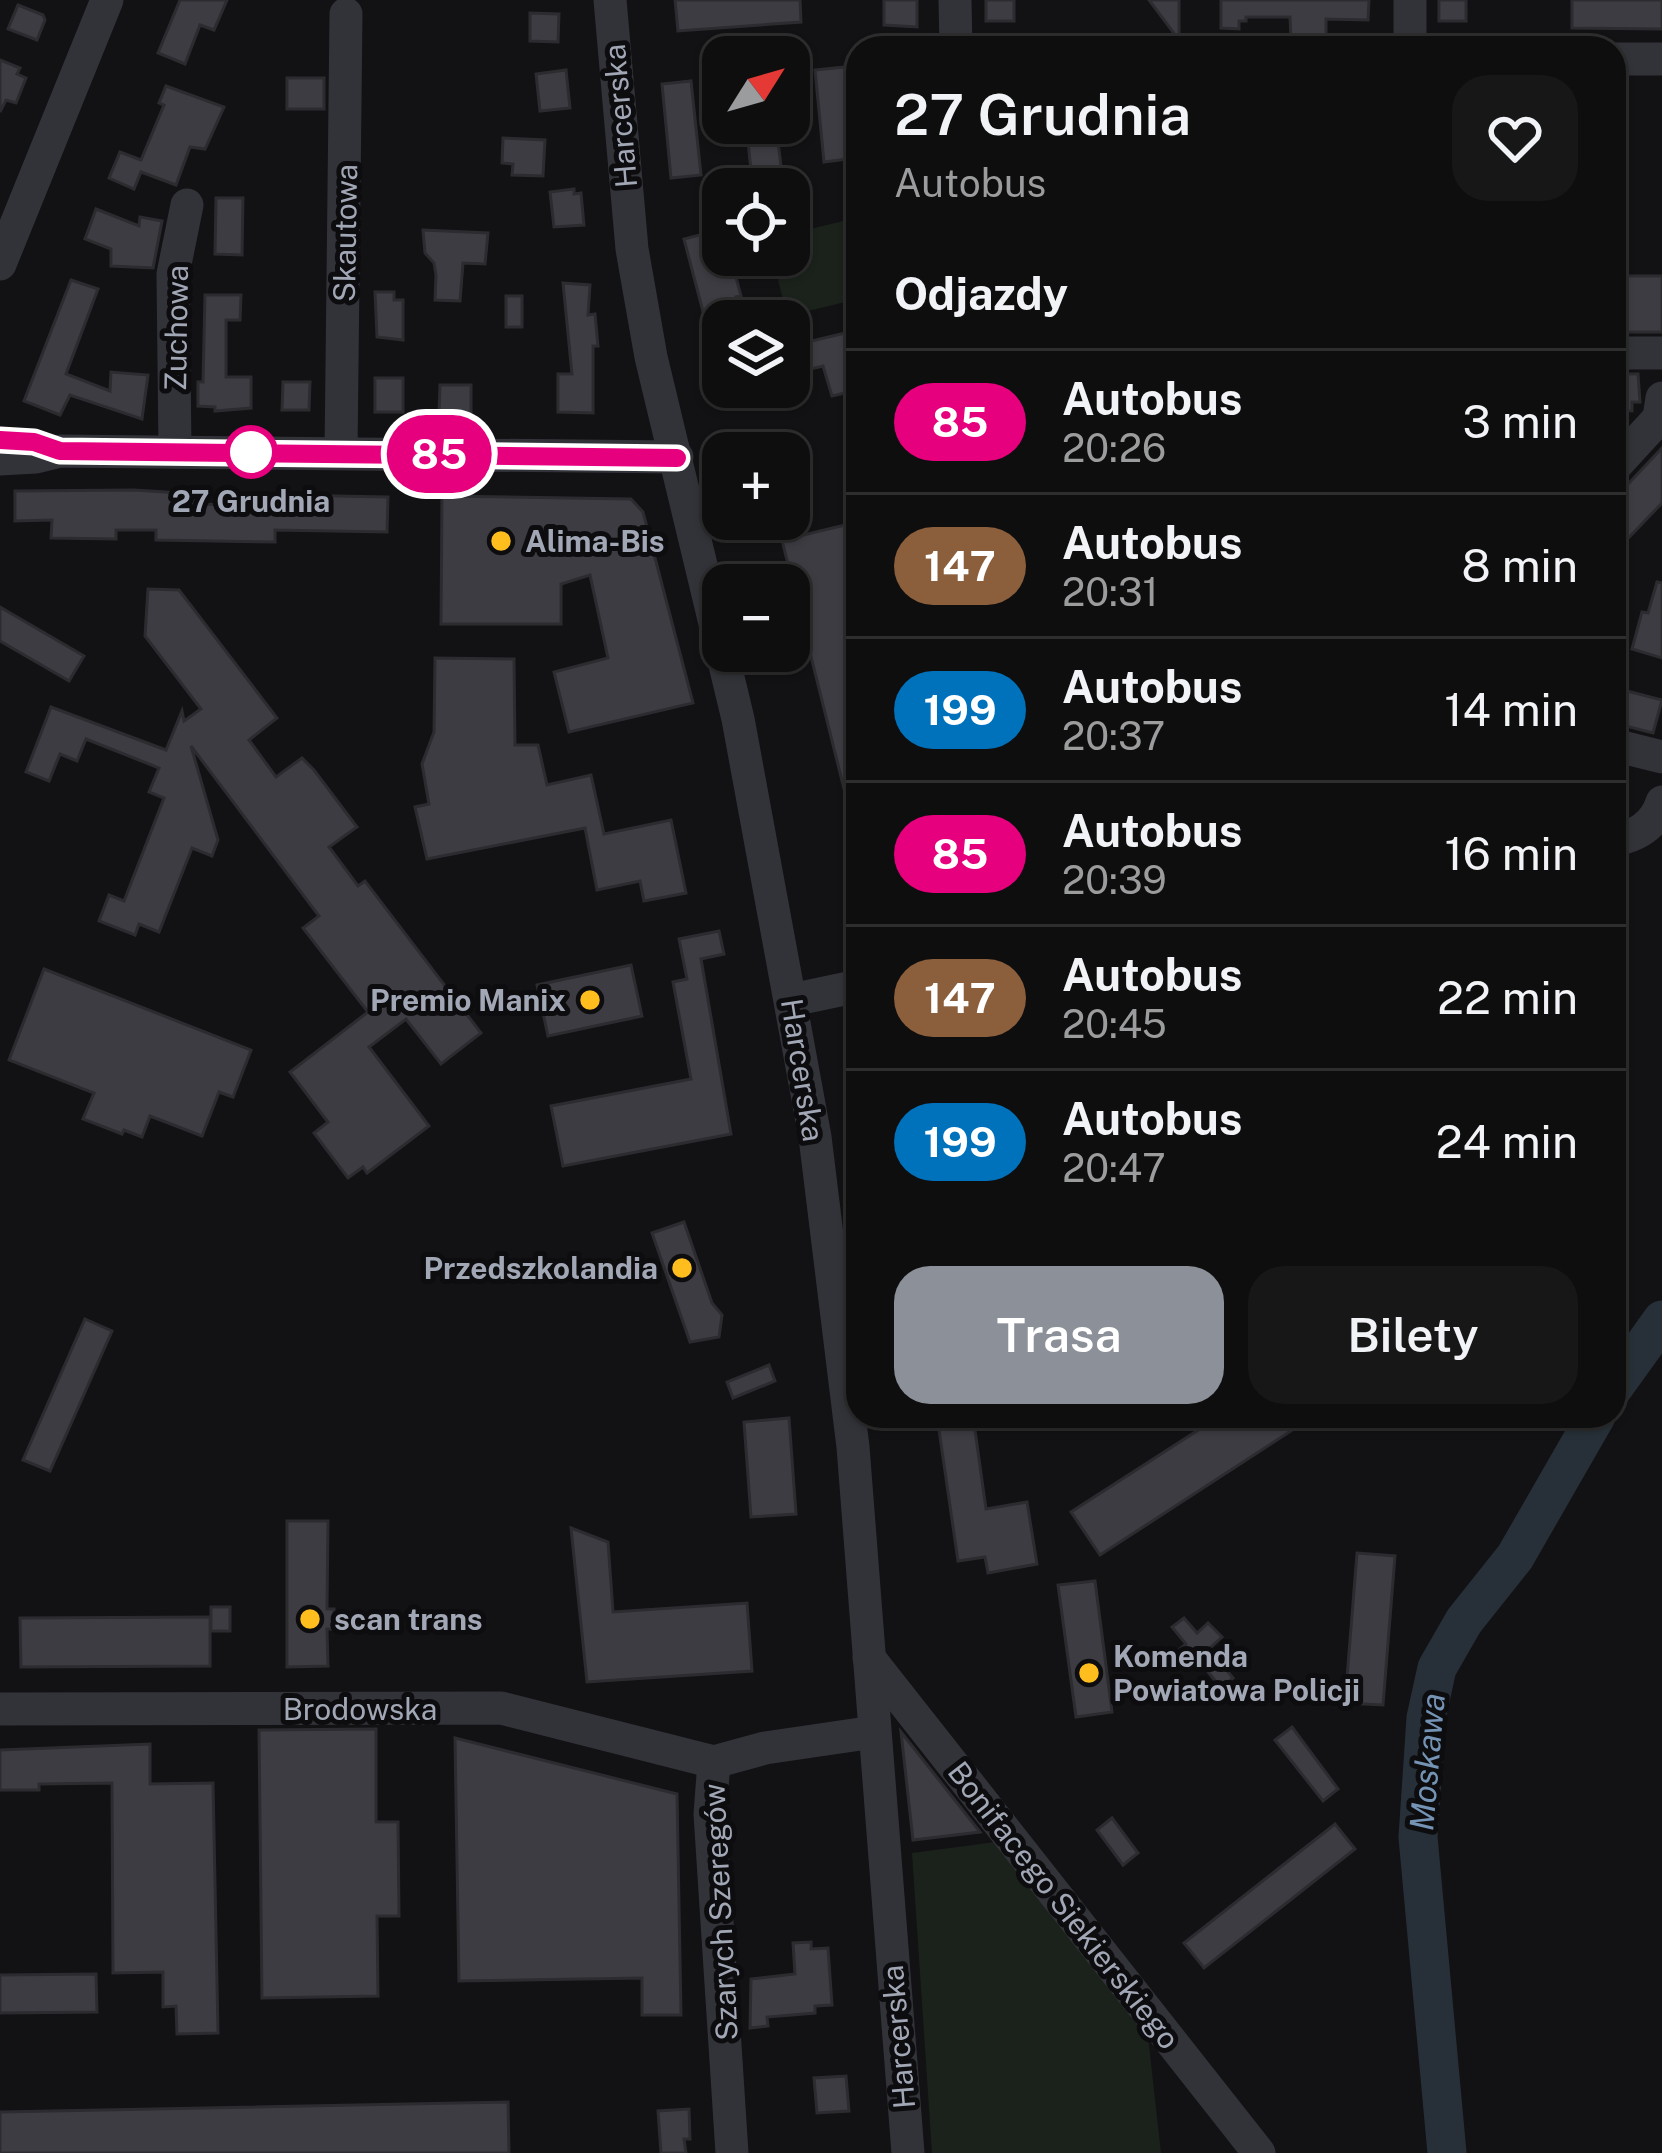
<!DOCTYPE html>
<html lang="pl">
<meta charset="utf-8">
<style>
:root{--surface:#0e0e0f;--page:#171718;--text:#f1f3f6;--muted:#9b9c9e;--line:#2e2e2f;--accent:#8c9099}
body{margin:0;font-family:"Public Sans",sans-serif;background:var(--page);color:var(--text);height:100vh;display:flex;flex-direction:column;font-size:45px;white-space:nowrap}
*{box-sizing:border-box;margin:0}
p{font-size:39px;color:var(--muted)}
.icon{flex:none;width:66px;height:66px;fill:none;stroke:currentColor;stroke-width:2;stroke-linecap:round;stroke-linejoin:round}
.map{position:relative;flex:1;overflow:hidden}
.sheet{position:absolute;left:846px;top:36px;width:780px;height:1392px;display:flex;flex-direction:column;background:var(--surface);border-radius:36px;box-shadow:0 3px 9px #0004,0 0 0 3px var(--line)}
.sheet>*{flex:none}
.badge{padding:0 24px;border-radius:39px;font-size:42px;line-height:78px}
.needle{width:78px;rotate:53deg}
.fabs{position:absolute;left:702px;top:36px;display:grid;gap:24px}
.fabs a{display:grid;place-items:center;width:108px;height:108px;border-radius:24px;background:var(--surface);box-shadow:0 3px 9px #0004,0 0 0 3px var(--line);font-size:60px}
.map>.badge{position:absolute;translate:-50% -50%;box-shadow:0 0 0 6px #fff}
h2{padding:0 48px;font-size:45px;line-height:108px}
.round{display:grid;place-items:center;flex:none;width:126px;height:126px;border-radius:36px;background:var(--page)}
.summary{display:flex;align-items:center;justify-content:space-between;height:204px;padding:0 48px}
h1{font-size:57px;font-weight:600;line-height:90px}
.button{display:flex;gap:24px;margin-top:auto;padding:24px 48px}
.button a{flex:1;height:138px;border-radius:36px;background:var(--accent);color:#fff;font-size:48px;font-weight:600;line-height:138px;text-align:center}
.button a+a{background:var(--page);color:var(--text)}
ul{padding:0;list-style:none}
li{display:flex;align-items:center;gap:36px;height:144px;padding:0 48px;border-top:3px solid var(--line)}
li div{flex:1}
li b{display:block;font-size:45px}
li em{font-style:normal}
li .badge{min-width:132px;font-weight:700;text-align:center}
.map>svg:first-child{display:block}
.green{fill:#1a221b}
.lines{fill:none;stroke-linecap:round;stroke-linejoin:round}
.river{stroke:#273038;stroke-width:39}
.building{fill:#3c3c42;stroke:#2c2c30;stroke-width:3}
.minor{stroke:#323339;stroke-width:33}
.line-casing{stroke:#fff;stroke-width:27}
.line{stroke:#e6007e;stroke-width:18}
.stop-dot{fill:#fff;stroke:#e6007e;stroke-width:6}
.poi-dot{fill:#ffbd1e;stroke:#0d0d0f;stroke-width:4.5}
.labels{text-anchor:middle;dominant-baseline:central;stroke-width:10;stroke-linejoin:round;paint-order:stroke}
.street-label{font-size:30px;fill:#a2a7b6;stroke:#0d0d0f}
.stop-label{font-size:30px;font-weight:bold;fill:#a2a7b6;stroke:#0d0d0f}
.poi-label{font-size:30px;font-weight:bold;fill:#a2a7b6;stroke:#0d0d0f;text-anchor:start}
.water-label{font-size:33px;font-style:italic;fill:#7594b5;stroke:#0d0d0f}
</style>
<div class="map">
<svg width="1662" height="2153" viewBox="0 0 1662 2153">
<rect width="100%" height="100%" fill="#121214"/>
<g class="green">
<path d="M852 219 858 245V299L787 316 772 255H789V234Z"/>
<path d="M1003 1841 1148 2036 1161 2153H932L912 1853Z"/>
</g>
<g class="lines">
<g class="river">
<path d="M1614 1387 1662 1320"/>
<path d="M1447 2153 1418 1837 1426 1718 1437 1668 1464 1621 1515 1557 1596 1416"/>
</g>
</g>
<g class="building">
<path d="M180 0H227L214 30 200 25 185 64 158 53Z"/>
<path d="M675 0H800L801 22 678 31Z"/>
<path d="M884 0H917V27L884 25Z"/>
<rect x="986" y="0" width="28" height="21"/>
<path d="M1149 0H1179V40Z"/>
<path d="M1221 0H1369L1368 20 1326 19V40H1291L1290 17H1246V21H1239V29L1221 28Z"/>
<rect x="1439" y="0" width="27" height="21"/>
<path d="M1572 0H1662V29L1572 28Z"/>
<path d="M18 5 43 15 45 20 37 40 8 29Z"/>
<path d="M530 13 559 14 558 42 530 41Z"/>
<path d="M0 60 20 68 17 74 26 78 16 103 6 100 0 112Z"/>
<path d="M845 67 847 84 852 83 858 139 853 142 855 158 824 162 815 70Z"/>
<path d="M566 70 570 108 540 111 536 74Z"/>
<rect x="287" y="78" width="37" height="31"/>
<path d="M691 81 701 175 671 178 662 84Z"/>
<path d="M166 86 224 107 205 149 190 147 176 185 141 172 134 189 109 178 120 152 141 160 164 105 159 103Z"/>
<path d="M746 123H776L781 167 751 170Z"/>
<path d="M503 138 545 140 543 176 512 175 513 164 502 163Z"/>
<path d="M574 189V194L581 193 584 225 554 227 550 192Z"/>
<path d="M216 198H243L242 255 215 254Z"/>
<path d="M96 209 139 226 140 217 162 221 153 268 111 266V249L85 239Z"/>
<path d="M423 230 488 233 485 264 463 263 460 301 435 300 436 275 434 263 425 253Z"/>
<path d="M719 230 723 255H730L741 296 736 297 742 318 707 327 684 239Z"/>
<rect x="1614" y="276" width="48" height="56"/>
<path d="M71 280 98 289 66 374 110 391 111 372 148 375 142 419 70 395 60 415 24 401Z"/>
<path d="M563 283 590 285 588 315 595 314 598 346H593V413L558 412V374H572Z"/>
<path d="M375 292H394V300H403V340L377 337Z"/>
<path d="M205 295H241L240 320H226V377H251V408L215 411V407L198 406V382H203Z"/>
<rect x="506" y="296" width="16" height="31"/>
<path d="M809 330 812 341 858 330V390L832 396 823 366 789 374V334Z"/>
<path d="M1614 374H1638L1640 402H1632V411L1614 410Z"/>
<rect x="375" y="378" width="28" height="34"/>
<path d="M283 382H310L309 410H282Z"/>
<path d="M440 385H471V414L439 413Z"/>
<path d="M1662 448V503L1614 553V499Z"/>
<path d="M134 490 196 494V504L275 506V497L281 495 388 497 387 532 275 530V542L156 540V530H116V539L51 538 52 520 15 521V491Z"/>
<path d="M442 496 631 499 643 512 693 703 569 732 554 672 608 658 590 575 561 584V624H441Z"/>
<path d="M858 522V820L852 821 782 540Z"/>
<path d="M1657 582 1662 583V658L1632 649 1642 612 1648 613Z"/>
<path d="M148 589 179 590 277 718 249 740 276 777 302 758 314 770 357 827 329 847 358 886 365 881 481 1033 441 1064 406 1019 369 1047 429 1126 367 1173 363 1167 348 1178 314 1133 328 1122 290 1072 368 1012 303 928 319 916 191 746 218 840 212 856 192 848 159 932 139 924 135 935 99 921 109 895 124 901 164 798 149 792 159 768 86 739 77 761 60 754 49 781 26 772 51 707 166 750 182 711 184 721 201 709 145 636Z"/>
<path d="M0 607 84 656 69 681 0 641Z"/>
<path d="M435 658 514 659 515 745H538L547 785 591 775 604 834 671 820 686 893 644 901 640 881 597 890 585 828 427 859 415 807 429 804 422 764 434 732Z"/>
<path d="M1627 691 1662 700 1653 733 1618 724Z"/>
<path d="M719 931 724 954 701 959 731 1134 563 1166 551 1106 691 1079 673 982 687 979 679 939Z"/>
<path d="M631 965 642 1016 548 1036 537 985Z"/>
<path d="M44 969 251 1050 233 1097 219 1092 202 1136 150 1116 142 1137 124 1130 122 1134 83 1119 94 1093 9 1060Z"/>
<path d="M684 1222 712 1303 722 1315 719 1337 690 1342 652 1233Z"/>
<path d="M85 1319 112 1331 50 1471 23 1460Z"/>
<path d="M769 1365 775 1381 733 1398 727 1382Z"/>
<path d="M937 1416H973L986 1509 1027 1502 1037 1564 988 1573 985 1557 958 1561Z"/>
<path d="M1220 1416H1314L1100 1555 1071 1512Z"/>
<path d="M789 1418 796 1514 751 1517 744 1422Z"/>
<path d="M287 1521H328L327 1609H334V1629H327L328 1666 287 1667Z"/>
<path d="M571 1528 608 1542 613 1612 747 1603 752 1671 587 1682Z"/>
<path d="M1357 1553 1395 1556 1383 1705 1345 1703Z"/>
<path d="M1095 1581 1112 1712 1076 1717 1058 1585Z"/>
<rect x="211" y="1607" width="19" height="24"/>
<path d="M210 1617V1666L21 1667 20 1618Z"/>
<path d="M1184 1618 1197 1633 1208 1623 1222 1637 1209 1649 1233 1678 1221 1688 1198 1659 1193 1663 1180 1649 1186 1644 1172 1627Z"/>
<path d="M1292 1727 1338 1789 1323 1801 1275 1740Z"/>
<path d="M376 1729V1822H398L399 1916H377L378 1996 262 1998 259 1730Z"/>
<path d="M901 1732 980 1832 913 1840Z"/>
<path d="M455 1738 677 1794 681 2015H642V1978L459 1981Z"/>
<path d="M150 1744V1784L213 1783 218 2033 177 2034 176 2006 163 2007V1972L113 1973 112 1783 39 1784V1790H0V1750Z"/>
<path d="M1112 1818 1138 1853 1123 1865 1097 1830Z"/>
<path d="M1335 1824 1355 1849 1204 1968 1184 1943Z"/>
<path d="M811 1942V1949L828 1948 832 2005 815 2006V2013L767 2017 768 2026 750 2028 751 1979 795 1974 793 1943Z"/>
<path d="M96 1974 97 2012 0 2013V1975Z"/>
<path d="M846 2076 849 2111 817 2113 814 2078Z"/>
<path d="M508 2102 509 2153H0V2112Z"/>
<path d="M689 2109 690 2139H684L686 2153H661L658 2111Z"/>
</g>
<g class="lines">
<g class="minor">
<path d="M610 0 632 249 651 357 738 719 815 1137 853 1447 908 2153"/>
<path d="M955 0 956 48"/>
<path d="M1410 48V0"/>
<path d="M1614 59H1662"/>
<path d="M0 264 107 0"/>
<path d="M1614 353H1662"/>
<path d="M175 452 173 274 187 205"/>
<path d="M341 453 346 14"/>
<path d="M0 459 36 457 60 451 677 457"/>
<path d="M1614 467 1659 418 1662 398"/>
<path d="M1614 745 1662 757"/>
<path d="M1614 840C1637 836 1655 825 1662 802"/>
<path d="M792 1000 858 986"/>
<path d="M869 1658 1259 2153"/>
<path d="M0 1709 501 1708 714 1762 765 1748 874 1732"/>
<path d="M714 1762 710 1814 732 2153"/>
</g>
</g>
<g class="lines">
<g class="line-casing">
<path id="line" d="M0 440 34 442 60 451 677 458"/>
</g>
<use href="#line" class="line"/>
</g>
<circle class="stop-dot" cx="251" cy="452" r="24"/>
<g class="poi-dot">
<circle cx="501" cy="541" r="12"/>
<circle cx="590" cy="1000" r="12"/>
<circle cx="682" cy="1268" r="12"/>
<circle cx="310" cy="1619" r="12"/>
<circle cx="1089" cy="1673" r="12"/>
</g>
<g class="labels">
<g class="street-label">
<text transform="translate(620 116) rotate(-95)">Harcerska</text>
<text transform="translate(345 233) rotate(-89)">Skautowa</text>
<text transform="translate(176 328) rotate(-89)">Zuchowa</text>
<text transform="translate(803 1070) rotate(81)">Harcerska</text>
<text x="360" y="1709">Brodowska</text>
<text transform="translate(1064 1905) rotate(52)">Bonifacego Siekierskiego</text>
<text transform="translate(720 1912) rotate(-93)">Szarych Szeregów</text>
<text transform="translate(898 2037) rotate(-95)">Harcerska</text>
</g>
<g class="stop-label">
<text x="251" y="501">27 Grudnia</text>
</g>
<g class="poi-label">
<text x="525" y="541">Alima-Bis</text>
<text x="566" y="1000" text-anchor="end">Premio Manix</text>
<text x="658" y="1268" text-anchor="end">Przedszkolandia</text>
<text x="334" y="1619">scan trans</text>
<text x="1113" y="1656">Komenda<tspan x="1113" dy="34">Powiatowa Policji</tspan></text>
</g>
<g class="water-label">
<text transform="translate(1427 1762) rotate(-85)">Moskawa</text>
</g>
</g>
</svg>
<div class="fabs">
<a><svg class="needle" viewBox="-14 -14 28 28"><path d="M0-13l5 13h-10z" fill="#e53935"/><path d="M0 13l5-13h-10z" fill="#9b9c9e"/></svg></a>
<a><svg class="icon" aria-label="locate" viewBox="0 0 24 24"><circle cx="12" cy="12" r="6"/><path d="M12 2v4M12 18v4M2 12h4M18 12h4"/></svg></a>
<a><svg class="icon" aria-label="layers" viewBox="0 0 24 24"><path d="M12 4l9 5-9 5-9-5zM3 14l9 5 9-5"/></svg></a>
<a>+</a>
<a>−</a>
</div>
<b class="badge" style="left:439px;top:454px;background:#e6007e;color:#fff">85</b>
<section class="sheet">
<div class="summary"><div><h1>27 Grudnia</h1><p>Autobus</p></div><a class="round"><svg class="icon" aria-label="heart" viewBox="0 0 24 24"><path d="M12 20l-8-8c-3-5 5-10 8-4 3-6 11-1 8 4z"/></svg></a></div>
<h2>Odjazdy</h2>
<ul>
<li><span class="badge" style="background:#e6007e;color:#fff">85</span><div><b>Autobus</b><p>20:26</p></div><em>3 min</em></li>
<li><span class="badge" style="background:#8b5e3c;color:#fff">147</span><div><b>Autobus</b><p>20:31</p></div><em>8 min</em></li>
<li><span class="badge" style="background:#0072bc;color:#fff">199</span><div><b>Autobus</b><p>20:37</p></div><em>14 min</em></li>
<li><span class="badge" style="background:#e6007e;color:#fff">85</span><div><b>Autobus</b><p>20:39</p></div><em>16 min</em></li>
<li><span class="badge" style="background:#8b5e3c;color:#fff">147</span><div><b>Autobus</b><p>20:45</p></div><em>22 min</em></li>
<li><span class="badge" style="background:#0072bc;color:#fff">199</span><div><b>Autobus</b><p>20:47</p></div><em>24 min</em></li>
</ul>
<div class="button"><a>Trasa</a><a>Bilety</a></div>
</section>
</div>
